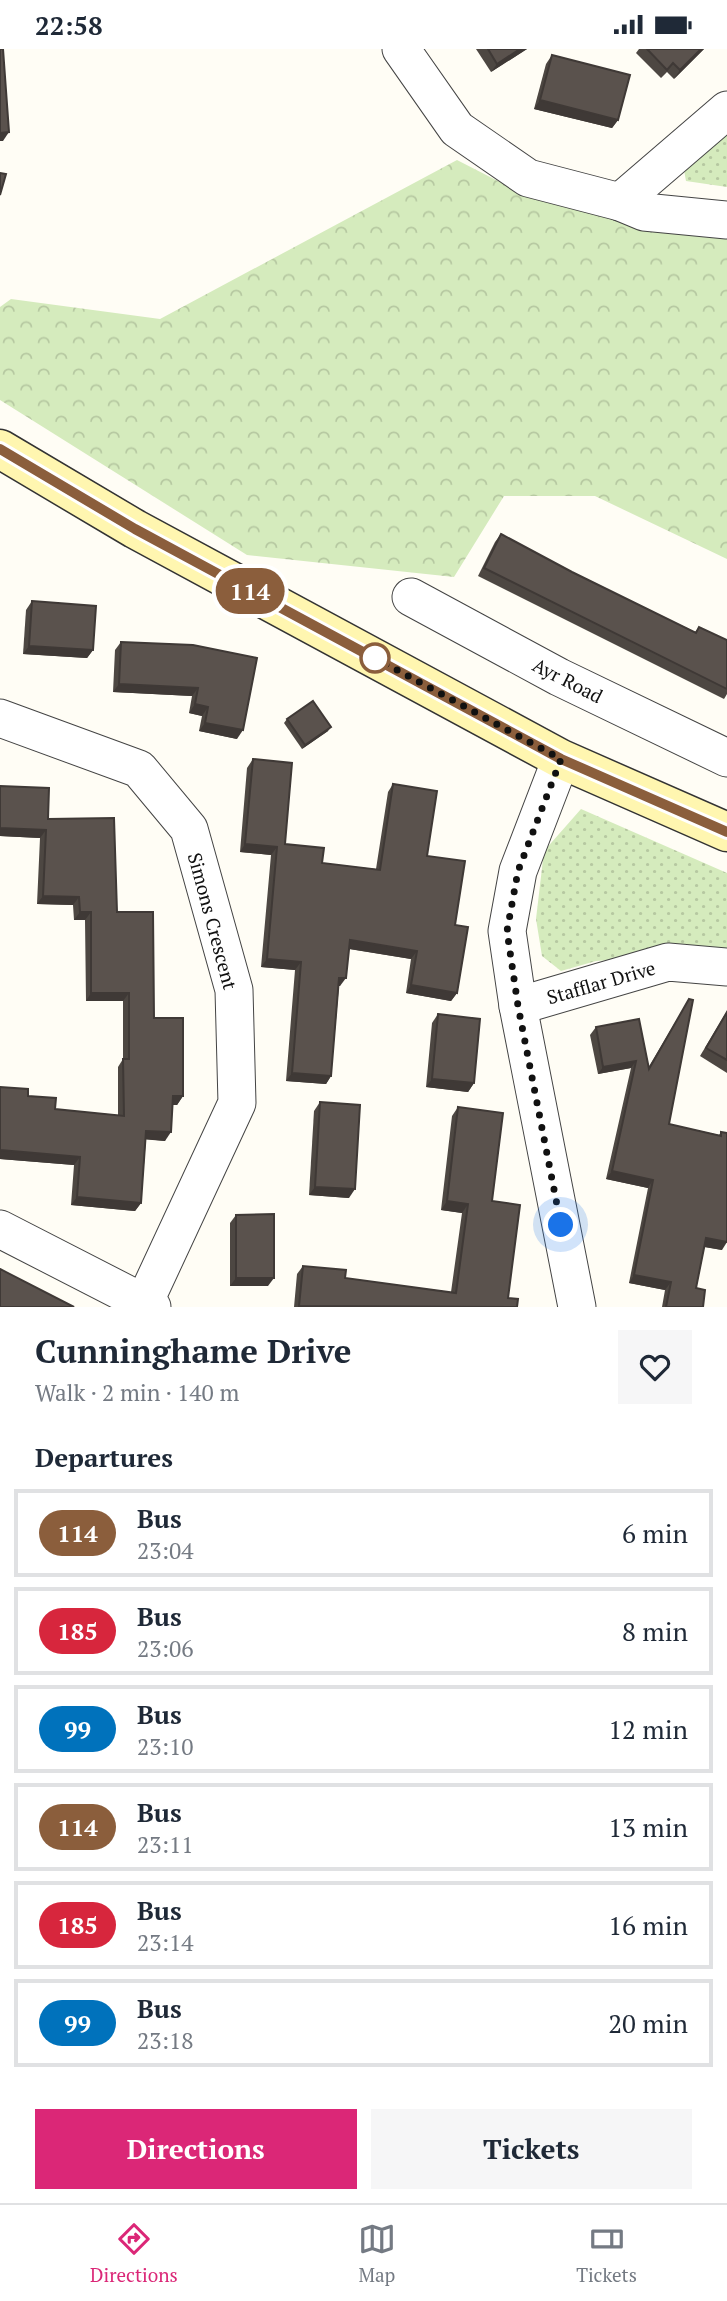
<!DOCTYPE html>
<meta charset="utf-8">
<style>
:root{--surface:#fff;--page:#f6f6f7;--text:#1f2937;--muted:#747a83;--line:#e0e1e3;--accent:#db2777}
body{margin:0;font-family:"PT Serif",serif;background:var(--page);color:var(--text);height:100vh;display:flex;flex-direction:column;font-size:26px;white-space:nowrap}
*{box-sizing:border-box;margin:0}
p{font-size:23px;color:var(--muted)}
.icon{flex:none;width:38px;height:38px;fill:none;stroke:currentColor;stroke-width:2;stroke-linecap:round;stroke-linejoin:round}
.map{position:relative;height:1258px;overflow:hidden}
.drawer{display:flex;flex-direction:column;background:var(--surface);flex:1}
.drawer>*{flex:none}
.badge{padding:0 14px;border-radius:23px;font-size:24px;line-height:46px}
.you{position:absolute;width:35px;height:35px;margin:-18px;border:5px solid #fff;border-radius:50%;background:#1a73e8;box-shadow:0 0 0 10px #1a73e833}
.map>.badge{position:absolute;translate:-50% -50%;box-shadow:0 0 0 4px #fff}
h2{padding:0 35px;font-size:26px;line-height:63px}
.round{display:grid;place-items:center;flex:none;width:74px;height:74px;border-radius:0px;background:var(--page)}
.overview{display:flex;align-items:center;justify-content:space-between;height:119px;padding:0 35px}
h1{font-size:33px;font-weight:600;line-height:52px}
.primary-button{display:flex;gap:14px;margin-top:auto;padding:14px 35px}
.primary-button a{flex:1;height:80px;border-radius:0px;background:var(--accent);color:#fff;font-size:28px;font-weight:600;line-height:80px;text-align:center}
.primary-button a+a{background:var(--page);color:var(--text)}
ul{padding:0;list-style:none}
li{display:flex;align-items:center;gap:21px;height:88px;margin:0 14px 10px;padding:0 21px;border:4px solid var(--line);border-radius:0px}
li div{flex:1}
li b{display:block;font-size:26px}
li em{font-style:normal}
li .badge{min-width:77px;font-weight:700;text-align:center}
.status{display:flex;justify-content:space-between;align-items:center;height:49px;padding:0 35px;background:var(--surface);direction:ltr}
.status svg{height:19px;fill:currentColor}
.menu{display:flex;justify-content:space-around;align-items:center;height:98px;border-top:2px solid var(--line);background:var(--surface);font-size:19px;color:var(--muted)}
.menu a{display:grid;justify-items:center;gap:4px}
.menu .on{color:var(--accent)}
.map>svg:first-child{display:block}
.grass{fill:url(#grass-dots)}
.park{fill:url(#park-crowns)}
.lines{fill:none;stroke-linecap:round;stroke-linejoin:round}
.street-casing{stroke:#444;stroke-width:39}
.secondary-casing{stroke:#333;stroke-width:41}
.street{stroke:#fff;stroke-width:37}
.secondary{stroke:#fff6b0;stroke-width:38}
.wall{fill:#4d4742}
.shaded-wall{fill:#3f3936}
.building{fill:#5a524d;stroke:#3f3936;stroke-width:2}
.line-casing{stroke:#fff;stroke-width:16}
.line{stroke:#8b5e3c;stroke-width:10}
.walk{stroke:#111;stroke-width:7;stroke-dasharray:0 12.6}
.stop-dot{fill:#fff;stroke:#8b5e3c;stroke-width:3.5}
.labels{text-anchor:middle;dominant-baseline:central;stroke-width:7;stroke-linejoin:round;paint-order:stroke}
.street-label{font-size:19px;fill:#111;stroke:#fff}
</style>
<div class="status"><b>22:58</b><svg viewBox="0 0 49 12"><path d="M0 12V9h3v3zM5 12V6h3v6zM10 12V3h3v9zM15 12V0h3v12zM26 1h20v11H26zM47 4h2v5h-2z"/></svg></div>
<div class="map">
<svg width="727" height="1258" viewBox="0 0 727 1258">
<defs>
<pattern id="grass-dots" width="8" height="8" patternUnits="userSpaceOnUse" patternTransform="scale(1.75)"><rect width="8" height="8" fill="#d5ebbd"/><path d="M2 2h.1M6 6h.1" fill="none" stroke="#b6c8a1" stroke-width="1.8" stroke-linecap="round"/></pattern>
<pattern id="park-crowns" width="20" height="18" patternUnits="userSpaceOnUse" patternTransform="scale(1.75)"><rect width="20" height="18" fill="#d5ebbd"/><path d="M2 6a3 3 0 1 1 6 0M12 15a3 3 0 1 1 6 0" fill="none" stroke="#b6c8a1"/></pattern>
</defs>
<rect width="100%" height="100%" fill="#fffdf5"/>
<g class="grass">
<path d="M727 75V138L686 132 684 121Z"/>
<path d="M581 760 727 824V913L701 904 596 912 561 922 542 907 536 870 544 802Z"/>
</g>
<path class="park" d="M457 111 521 144 727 184V510L595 447H504L454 528 247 506 0 351V258L11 250 160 270Z"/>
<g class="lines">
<g class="street-casing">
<g id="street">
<path d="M401 0 457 80 528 129 620 153 644 163 727 171"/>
<path d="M620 153 727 61"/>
<path d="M411 548 559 628 727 709"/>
<path d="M0 669 139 720 189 780 234 941 237 1054 144 1254"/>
<path d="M561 710 518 822 507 882 518 957 577 1258"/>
<path d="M518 957 668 913 727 918"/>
<path d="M0 1180 152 1258"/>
</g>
</g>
<g class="secondary-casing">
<path id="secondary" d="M0 400 135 480 561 710 727 783"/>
</g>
<use href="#street" class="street"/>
<use href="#secondary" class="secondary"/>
</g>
<g class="wall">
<path d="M476 0H527L491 23Z"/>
<path d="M639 0H704L674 30 667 23 661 29 636 4Z"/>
<path d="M552 6 618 71 612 79 534 60 546 15Z"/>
<path d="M501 485 572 523 695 583 699 578 727 591V645L724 650 478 527 495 493Z"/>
<path d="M32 552 93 601 87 609 23 605 26 561Z"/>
<path d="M121 593 193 596 237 690 199 682 202 667 189 664 192 647 113 643 115 601Z"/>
<path d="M287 670 328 682 302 700 284 674Z"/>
<path d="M253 710 285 795 322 814 376 820 388 743 393 735 427 807 455 876 457 944 451 952 406 944 411 910 349 900 340 937H339L331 1027 326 1035 286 1032 295 921 261 918 271 806 240 803 247 719Z"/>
<path d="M0 737 48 770 117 863 183 1047 177 1056H173L165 1092 146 1090 141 1154 135 1162 71 1156 74 1116 0 1110V1038L28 1047 55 1060 118 1066V1018L123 1010V952H86L85 871H74L73 856 37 855 40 789 0 787Z"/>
<path d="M689 950 669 1075 719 1086 721 1083 722 1201 704 1198 696 1239 703 1258H662L665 1241 629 1234 648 1139 606 1130 631 1019 598 1025 590 986 596 978 648 1019Z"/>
<path d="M727 962V1024L700 1007Z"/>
<path d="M438 965 474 1034 468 1043 426 1038 432 974Z"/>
<path d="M320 1053 349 1149 309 1146 314 1062Z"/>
<path d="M458 1058 492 1152 508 1249 517 1258H294L297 1225 303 1217 345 1229 451 1243 462 1164 441 1161 452 1067Z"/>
<path d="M236 1166 268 1237H230V1174Z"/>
</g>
<g class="shaded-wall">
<path d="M520 0H527L491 23 497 15Z"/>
<path d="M701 0H704L674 30 680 21Z"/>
<path d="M540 51 618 71 612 79 534 60Z"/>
<path d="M9 83 3 92H0V84Z"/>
<path d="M29 597 93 601 87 609 23 605Z"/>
<path d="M119 635 198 639 192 647 113 643Z"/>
<path d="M195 655 208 658 202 667 189 664Z"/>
<path d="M205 674 243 681 237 690 199 682Z"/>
<path d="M331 678 328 682 302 700 305 696Z"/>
<path d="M0 779 46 781 40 789 0 787Z"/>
<path d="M245 795 277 798 271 806 240 803Z"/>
<path d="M43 847 79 848 73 856 37 855Z"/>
<path d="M80 863H91L85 871H74Z"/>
<path d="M350 891 417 902 411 910 344 899Z"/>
<path d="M267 910 301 913 295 921 261 918Z"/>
<path d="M339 929H346L340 937H334Z"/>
<path d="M411 936 457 944 451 952 406 944Z"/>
<path d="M91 944H129L123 952H86Z"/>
<path d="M636 1012 631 1019 598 1025 603 1018Z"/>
<path d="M292 1024 331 1027 326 1035 286 1032Z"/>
<path d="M432 1030 474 1034 468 1043 426 1038Z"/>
<path d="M173 1047H183L177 1056H168Z"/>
<path d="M146 1082 171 1083 165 1092 140 1090Z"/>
<path d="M0 1101 80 1108 74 1116 0 1110Z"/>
<path d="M612 1122 653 1131 648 1139 606 1130Z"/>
<path d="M315 1138 355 1140 349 1149 309 1146Z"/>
<path d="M77 1148 141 1154 135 1162 71 1156Z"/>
<path d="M447 1152 468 1155 462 1164 441 1161Z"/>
<path d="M706 1189 727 1193 722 1201 700 1197Z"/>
<path d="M634 1226 671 1233 665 1241 629 1234Z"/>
<path d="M236 1229H274L268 1237H230Z"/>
</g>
<g class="building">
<path d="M0 0H3L9 83 0 84Z"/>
<path d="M488 0H520L497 15Z"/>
<path d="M647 0H701L680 21 673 14 667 21Z"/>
<path d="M552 6 630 26 618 71 540 51Z"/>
<path d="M0 124 6 125 0 146Z"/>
<path d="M501 485 572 523 696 584 699 578 727 591V640L484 519Z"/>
<path d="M32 552 96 557 93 601 29 597Z"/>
<path d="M121 593 193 596 257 609 243 681 205 674 208 658 195 655 198 639 119 635Z"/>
<path d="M313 652 331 678 305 696 287 670Z"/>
<path d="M253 710 292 714 285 795 324 799 322 814 380 821 393 735 437 742 427 807 465 812 455 876 468 878 457 944 411 936 417 902 350 891 346 929H339L331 1027 292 1024 301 913 267 910 277 798 245 795Z"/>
<path d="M0 737 49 739 48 770 114 769 117 863H153L154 969H183V1047H173L171 1083 146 1082 141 1154 77 1148 80 1108 0 1101V1038L28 1040V1047L56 1049 55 1060 124 1067 123 1010H129V944H91V863H80L79 848 43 847 46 781 0 779Z"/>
<path d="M689 950 693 951 669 1075 721 1087V1083L727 1084V1193L706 1189 696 1239 705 1241 703 1258H666L671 1233 634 1226 653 1131 612 1122 636 1012 603 1018 596 978 639 970 649 1020Z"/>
<path d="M727 963V1011L706 999Z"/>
<path d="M438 965 480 970 474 1034 432 1030Z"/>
<path d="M320 1053 360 1056 355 1140 315 1138Z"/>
<path d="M458 1058 503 1064 492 1152 520 1156 508 1249 518 1250 517 1258 299 1257 303 1217 346 1221 345 1229 456 1244 468 1155 447 1152Z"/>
<path d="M274 1165V1229H236V1166Z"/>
<path d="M0 1220 74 1258H0Z"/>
</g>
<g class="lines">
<g class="line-casing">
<path id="line" d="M0 400 135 480 561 710 727 783"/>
</g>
<use href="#line" class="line"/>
<path class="walk" d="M375 609 561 710 518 822 507 882 518 957 561 1176"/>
</g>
<circle class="stop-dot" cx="375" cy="609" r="14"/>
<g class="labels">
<g class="street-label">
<text transform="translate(568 631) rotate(27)">Ayr Road</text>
<text transform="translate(213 872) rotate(75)">Simons Crescent</text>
<text transform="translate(601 933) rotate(-16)">Stafflar Drive</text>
</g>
</g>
</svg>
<div class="you" style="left:561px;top:1176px"></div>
<b class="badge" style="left:250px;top:542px;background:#8b5e3c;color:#fff">114</b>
</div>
<section class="drawer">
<div class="overview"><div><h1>Cunninghame Drive</h1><p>Walk · 2 min · 140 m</p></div><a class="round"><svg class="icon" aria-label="heart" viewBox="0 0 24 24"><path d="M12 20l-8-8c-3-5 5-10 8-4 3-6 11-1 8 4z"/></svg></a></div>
<h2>Departures</h2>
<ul>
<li><span class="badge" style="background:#8b5e3c;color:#fff">114</span><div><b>Bus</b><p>23:04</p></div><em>6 min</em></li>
<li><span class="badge" style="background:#d7263d;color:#fff">185</span><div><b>Bus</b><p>23:06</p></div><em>8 min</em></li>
<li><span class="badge" style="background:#0072bc;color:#fff">99</span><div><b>Bus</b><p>23:10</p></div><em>12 min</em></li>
<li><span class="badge" style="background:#8b5e3c;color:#fff">114</span><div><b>Bus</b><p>23:11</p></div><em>13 min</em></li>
<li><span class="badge" style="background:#d7263d;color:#fff">185</span><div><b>Bus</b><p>23:14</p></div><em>16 min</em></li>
<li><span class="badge" style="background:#0072bc;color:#fff">99</span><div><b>Bus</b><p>23:18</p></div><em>20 min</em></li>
</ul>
<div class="primary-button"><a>Directions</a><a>Tickets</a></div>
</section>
<nav class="menu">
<a class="on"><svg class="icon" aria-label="directions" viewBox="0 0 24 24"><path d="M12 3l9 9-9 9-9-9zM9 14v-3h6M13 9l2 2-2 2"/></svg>Directions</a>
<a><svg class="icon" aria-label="map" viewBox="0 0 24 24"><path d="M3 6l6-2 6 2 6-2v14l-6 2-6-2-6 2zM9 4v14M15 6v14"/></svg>Map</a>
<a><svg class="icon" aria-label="tickets" viewBox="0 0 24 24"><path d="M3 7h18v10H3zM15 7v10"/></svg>Tickets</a>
</nav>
